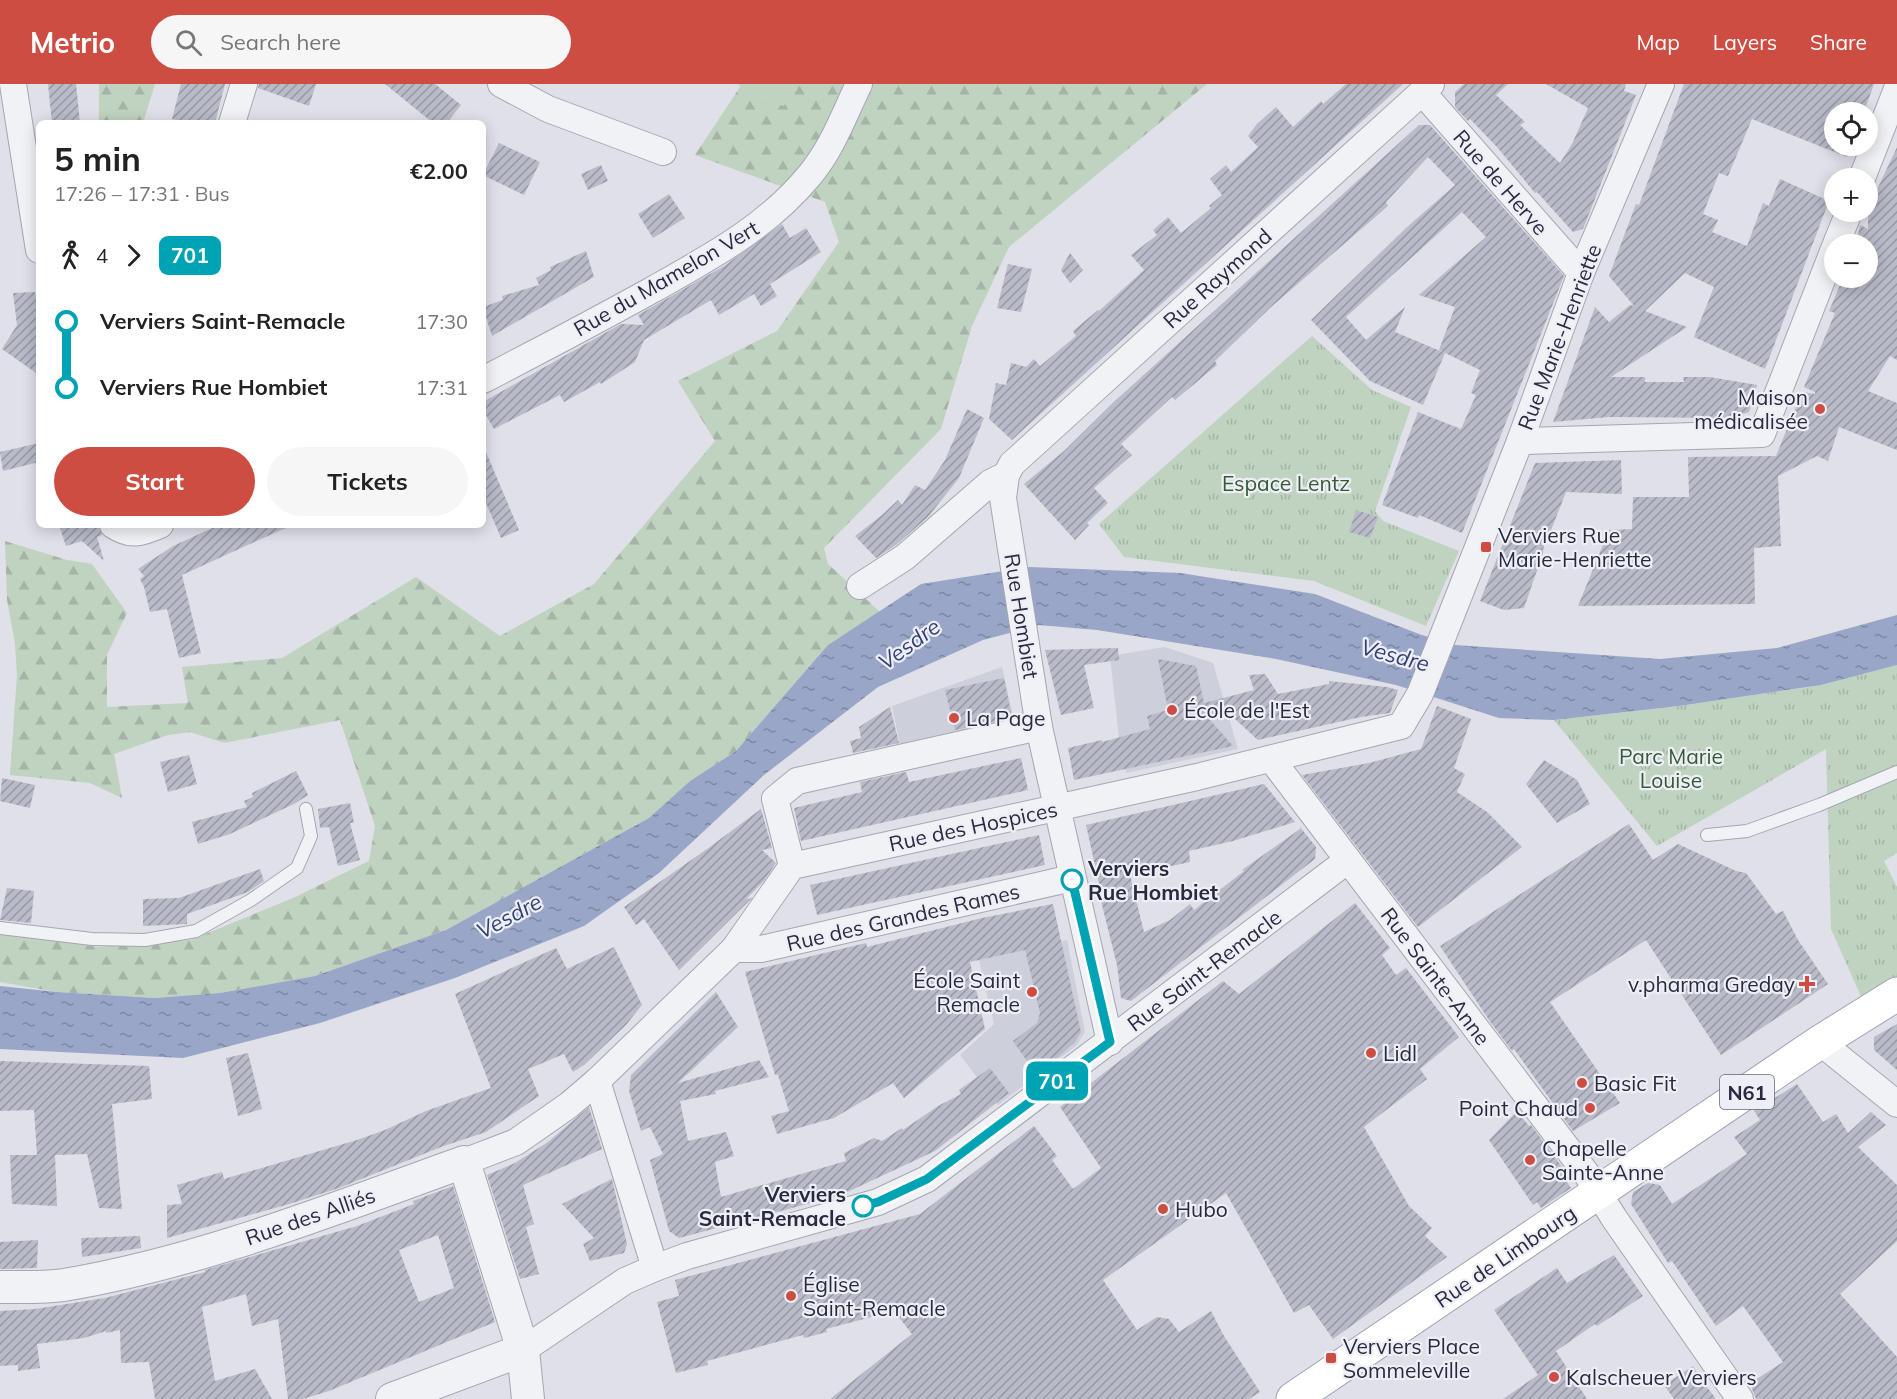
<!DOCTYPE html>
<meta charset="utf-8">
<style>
:root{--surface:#fff;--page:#f6f6f6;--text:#222;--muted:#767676;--accent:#cd4d43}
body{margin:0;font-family:Mulish,sans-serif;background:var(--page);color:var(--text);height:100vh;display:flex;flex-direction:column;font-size:22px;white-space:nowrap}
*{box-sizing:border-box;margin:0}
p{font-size:20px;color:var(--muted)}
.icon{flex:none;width:33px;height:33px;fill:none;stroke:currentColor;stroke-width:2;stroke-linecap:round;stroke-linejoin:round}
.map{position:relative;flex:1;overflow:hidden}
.side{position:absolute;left:36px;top:36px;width:450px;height:408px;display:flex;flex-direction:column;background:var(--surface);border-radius:9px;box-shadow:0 3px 15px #0003}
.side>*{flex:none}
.badge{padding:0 12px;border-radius:9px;font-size:21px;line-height:39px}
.controls{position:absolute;left:1824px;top:18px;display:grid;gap:12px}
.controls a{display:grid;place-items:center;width:54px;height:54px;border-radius:50%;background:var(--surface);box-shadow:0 3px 15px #0003;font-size:30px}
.map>.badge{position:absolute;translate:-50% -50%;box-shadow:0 0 0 3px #fff}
.legs{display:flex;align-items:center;gap:9px;height:66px;padding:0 18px;font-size:20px}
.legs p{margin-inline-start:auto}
.summary{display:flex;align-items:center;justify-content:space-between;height:102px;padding:0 18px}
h1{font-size:33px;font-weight:700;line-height:45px}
.button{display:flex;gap:12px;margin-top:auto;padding:12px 18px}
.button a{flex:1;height:69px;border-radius:36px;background:var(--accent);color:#fff;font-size:24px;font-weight:700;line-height:69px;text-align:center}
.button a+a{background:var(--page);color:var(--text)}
ul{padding:0 18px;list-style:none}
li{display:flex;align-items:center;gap:21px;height:66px;font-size:22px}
li i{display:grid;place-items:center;width:9px;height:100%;margin:0 8px;background:currentColor}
li i::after{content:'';width:15px;height:15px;margin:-8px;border:4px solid;border-radius:50%;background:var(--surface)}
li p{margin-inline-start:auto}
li:first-child i{background:linear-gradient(#0000 50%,currentColor 0)}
li:last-child i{background:linear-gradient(currentColor 50%,#0000 0)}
header{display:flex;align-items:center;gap:36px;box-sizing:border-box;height:84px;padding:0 30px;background:var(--accent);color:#fff}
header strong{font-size:28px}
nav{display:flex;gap:33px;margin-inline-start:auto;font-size:21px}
.search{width:420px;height:54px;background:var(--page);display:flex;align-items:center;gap:15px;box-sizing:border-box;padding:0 21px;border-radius:33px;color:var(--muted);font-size:22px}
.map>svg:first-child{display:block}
.built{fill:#cdcfda}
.grass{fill:#c0d2c0}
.forest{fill:url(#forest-firs)}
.park{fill:url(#park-tufts)}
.water{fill:url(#water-ripples)}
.building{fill:url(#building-hatch);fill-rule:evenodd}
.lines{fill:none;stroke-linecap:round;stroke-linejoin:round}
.service-casing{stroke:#a4a6b2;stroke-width:14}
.minor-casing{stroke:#a4a6b2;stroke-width:28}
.tertiary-casing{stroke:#a4a6b2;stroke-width:34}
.primary-casing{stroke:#9ea2b4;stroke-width:35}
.service{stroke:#f1f2f6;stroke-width:12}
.minor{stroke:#f1f2f6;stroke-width:26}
.tertiary{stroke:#f1f2f6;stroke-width:32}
.primary{stroke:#fff;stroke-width:33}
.line-1-casing{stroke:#fff;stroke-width:14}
.line-1{stroke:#00a3b4;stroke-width:9}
.poi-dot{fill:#cd4d43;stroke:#eeeff6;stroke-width:2}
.stop-1-dot{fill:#fff;stroke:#00a3b4;stroke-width:3}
.labels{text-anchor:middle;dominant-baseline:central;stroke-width:4.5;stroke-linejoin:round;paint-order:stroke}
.shield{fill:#eeeff6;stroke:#636676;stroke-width:1.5}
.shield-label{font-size:20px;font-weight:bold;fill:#282b3f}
.street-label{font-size:21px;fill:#282b3f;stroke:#eeeff6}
.poi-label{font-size:21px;fill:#282b3f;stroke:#eeeff6;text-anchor:start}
.park-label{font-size:21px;fill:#355a36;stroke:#eeeff6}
.stop-label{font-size:21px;font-weight:bold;fill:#282b3f;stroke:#eeeff6;text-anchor:start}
.water-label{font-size:22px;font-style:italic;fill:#324172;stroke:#eeeff6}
</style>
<header>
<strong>Metrio</strong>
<div class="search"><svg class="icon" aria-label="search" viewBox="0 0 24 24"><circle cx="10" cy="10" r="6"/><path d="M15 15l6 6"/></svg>Search here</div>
<nav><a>Map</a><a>Layers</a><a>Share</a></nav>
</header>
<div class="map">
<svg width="1897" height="1315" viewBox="0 0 1897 1315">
<defs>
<pattern id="forest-firs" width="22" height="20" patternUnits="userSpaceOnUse" patternTransform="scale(1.5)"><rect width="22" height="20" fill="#c0d2c0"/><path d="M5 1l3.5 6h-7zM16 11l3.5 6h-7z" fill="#a5b4a6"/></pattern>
<pattern id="park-tufts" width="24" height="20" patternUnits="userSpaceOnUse" patternTransform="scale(1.5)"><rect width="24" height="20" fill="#c0d2c0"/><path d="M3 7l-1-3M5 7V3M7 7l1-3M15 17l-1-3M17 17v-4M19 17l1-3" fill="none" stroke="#a5b4a6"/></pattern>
<pattern id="water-ripples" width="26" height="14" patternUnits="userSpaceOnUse" patternTransform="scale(1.5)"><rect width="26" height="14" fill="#99a6c8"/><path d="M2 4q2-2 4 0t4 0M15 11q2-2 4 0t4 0" fill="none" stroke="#7d87a4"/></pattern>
<pattern id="building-hatch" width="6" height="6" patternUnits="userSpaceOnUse" patternTransform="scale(1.5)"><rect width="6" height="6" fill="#b9bbc8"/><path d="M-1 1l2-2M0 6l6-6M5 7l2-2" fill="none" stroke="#9698a4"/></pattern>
</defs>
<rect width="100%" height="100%" fill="#dfe0e8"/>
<g class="built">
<path d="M1165 563 1213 579 1238 665 1126 689 1119 654 1110 572Z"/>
<path d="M1002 583 1016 645 902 671 892 622Z"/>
<path d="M1067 856 1085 948 1077 961 998 1021 960 971 994 940 979 876Z"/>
</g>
<path class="grass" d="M739 0H793L784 22 740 3Z"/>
<g class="forest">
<path d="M99 0H155L143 39H99Z"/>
<path d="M793 0H1207L1009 163 972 242 941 345 824 464 828 480 880 528 828 561 736 667 690 697 649 734 446 846 315 892 220 909 155 914 57 908 0 898V848L98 863 191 856 293 814 369 777 375 742 340 636 224 659 190 648 168 651 114 670 122 714 90 699 10 691 17 591 15 559 7 516 5 457 67 476 92 480 127 529 107 571V623L188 619 182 583 282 574 416 493 500 552 594 500 715 357 678 297 777 247 839 158 825 118 695 71 740 3 784 22Z"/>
</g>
<g class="park">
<path d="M1312 252 1372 306 1411 323 1375 427 1383 437 1459 467 1426 542 1314 497 1124 473 1099 440Z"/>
<path d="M1897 581V769L1884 777 1897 803V897L1863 917 1831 845 1826 665 1657 762 1554 636 1680 622 1821 601Z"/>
</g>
<path class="water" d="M1030 483 1180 489 1315 510 1419 550 1455 561 1660 575 1777 564 1897 531V581L1821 601 1679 622 1554 636 1499 634 1396 601 1276 575 1097 546 1039 541 983 556 878 603 764 691 659 789 584 842 455 894 320 939 183 974 0 965V902L57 908 155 914 220 909 315 892 446 846 649 734 690 697 736 667 828 561 921 500Z"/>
<g class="building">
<path d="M48 0H76L80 39H52Z"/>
<path d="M181 0H225L215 39H189L172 35Z"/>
<path d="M259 0H316L309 22 258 4Z"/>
<path d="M385 0H435L461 21 447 39H433Z"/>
<path d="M1346 0H1403L1012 356 989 335 996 299 1006 301 1011 279 1026 283 1034 275 1040 282 1076 252 1073 247 1098 226 1099 227 1144 186 1131 171 1157 151 1153 146 1168 133 1181 149 1211 124 1209 122 1222 111 1210 95 1226 81 1231 88 1258 63 1248 52 1257 40 1276 23 1293 43 1321 17 1323 20Z"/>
<path d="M1464 0H1508L1496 11 1525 38 1520 41 1560 79 1572 60 1588 24 1546 0H1626L1624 7 1636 11 1583 145 1573 148 1537 108 1535 109 1497 63 1470 35 1468 37 1455 23V8Z"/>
<path d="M1684 0H1874L1864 28H1834V62H1852L1847 73 1752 35 1728 92 1719 89 1703 130 1718 136 1712 148 1747 162 1763 119 1769 122 1780 95 1829 117 1765 285 1694 253 1714 203 1685 189 1645 227 1687 243 1611 293H1645V298H1684L1683 293H1709L1757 301 1749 328 1732 334 1609 333 1553 338 1595 223 1609 238 1630 221 1634 222 1609 192 1636 120 1639 121Z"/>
<path d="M1419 41H1430L1564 192 1462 449 1419 431 1418 434 1382 421 1418 328 1461 345 1476 311 1471 309 1480 286 1439 266 1455 223 1419 211 1486 153 1462 128 1346 233 1366 256 1405 223 1395 248 1445 269 1423 321 1370 297 1311 236 1406 144 1455 101 1428 73 1386 118 1388 122 1271 223 1215 277 1217 281 1175 316 1172 313 1121 360 1132 371 1094 404 1108 419 1087 439 1089 441 1075 456 1024 400 1064 367 1116 316Z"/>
<path d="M499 59 540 78 524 111 483 91Z"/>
<path d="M1897 63V276L1890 272 1868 307 1897 319V366L1839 343 1828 377 1817 372 1778 392 1781 462 1754 464 1755 520 1578 522 1609 446 1632 445 1633 413H1689L1688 373 1776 372 1802 308 1815 310V308L1804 303 1835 229 1829 227 1843 194H1868V160H1856L1860 141 1868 145V125Z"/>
<path d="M601 81 608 97 588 106 581 90Z"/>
<path d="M669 110 685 134 653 154 638 130Z"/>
<path d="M782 140 790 154 806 144 821 168 770 200 777 212 761 222 754 210 719 231 711 216 644 256 635 278 601 300 600 298 564 318 560 311 494 345 483 326V318L621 240 644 241 638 231 724 182Z"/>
<path d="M586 167 594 193 492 252 483 223 503 216 502 212 539 201 536 194 551 186 550 183Z"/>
<path d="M1070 169 1083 186 1070 199 1061 186Z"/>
<path d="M1008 180 1032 185 1021 228 997 224Z"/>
<path d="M35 208 39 228V291L2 265 17 241 13 209Z"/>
<path d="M967 325 984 334 959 394 928 433 896 461 876 474 855 452 882 431 898 416 902 421 915 401 925 406 945 376Z"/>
<path d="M39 359V378L3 387 0 368Z"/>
<path d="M483 361 519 446 501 454 483 412Z"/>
<path d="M1621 376 1622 410 1566 408 1546 459H1544L1543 469 1524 524 1504 526 1480 517 1535 379Z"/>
<path d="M1356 426 1378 433 1370 454 1349 448Z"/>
<path d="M59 441H98L102 451 97 453 104 477 82 457 66 462Z"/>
<path d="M219 441H292L182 491 201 569 179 574 167 525 150 528 144 503 140 495 144 492 138 485 173 462Z"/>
<path d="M1118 564 1119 576 1084 581 1094 624 1061 631 1045 566Z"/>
<path d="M1158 575 1196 582 1204 619 1254 606 1249 591 1265 590 1278 610 1329 600V597L1387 603 1398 606 1390 629 1361 633 1258 656 1224 625 1211 637 1233 662 1074 696 1068 664 1102 656V658L1150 645 1147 632 1168 626Z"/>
<path d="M1004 594 1012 634 955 646 945 606Z"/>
<path d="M1437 622 1471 635 1454 684 1465 690 1457 708 1487 728 1522 763 1418 843 1302 691 1369 679 1421 665Z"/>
<path d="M890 623 899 659 853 669 850 657 861 654 859 643Z"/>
<path d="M189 671 197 700 168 708 160 678Z"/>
<path d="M1021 674 1028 706 801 757 794 724 862 708 860 698 906 688 909 698Z"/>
<path d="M1544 676 1577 696 1590 720 1557 739 1526 700Z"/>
<path d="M296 687 308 711 296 719 230 750 198 760 192 738 247 723 244 717 253 713 252 709Z"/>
<path d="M2 694 35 701 30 724 0 717Z"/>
<path d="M1264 700 1295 738 1233 757 1189 767 1190 778 1130 791 1144 848 1170 836 1190 820 1194 826 1244 787 1242 786 1300 745V743L1316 763 1315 775 1131 917 1121 914 1117 881 1101 817H1103L1086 741Z"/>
<path d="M350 719 354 739H350L360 776 338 782 329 743 320 744 318 725Z"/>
<path d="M761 725 772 764 762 766 776 779 763 798 746 815 752 814 750 816 679 886 644 835 636 841 624 823 707 765Z"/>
<path d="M1629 740 1653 776 1678 760 1736 787 1746 789 1776 830 1783 827 1798 856 1828 900 1721 971 1646 856 1550 918 1620 1019 1573 1047 1514 965 1512 967 1489 936 1440 862Z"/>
<path d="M1039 751 1045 781 817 831 810 801Z"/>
<path d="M260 785 264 797 248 808 187 830V840L143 842V815L179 814Z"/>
<path d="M7 804 34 807 31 839 0 836Z"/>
<path d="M1355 819 1390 864 1382 871 1396 891 1406 884 1459 953 1420 985 1427 995 1364 1043 1409 1122 1432 1144 1425 1152 1447 1173 1333 1255 1309 1221 1294 1229 1226 1109 1103 1196 1137 1246 1157 1233 1169 1235 1179 1248 1211 1227 1224 1252 1260 1308 1249 1315H830L912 1250 894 1227 826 1245 827 1248 804 1254 803 1251 707 1277 708 1281 676 1289 657 1218 679 1212 675 1196 920 1130 1034 1042 1057 1072 1052 1076 1073 1105 1101 1084 1060 1023 1223 897 1239 910Z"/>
<path d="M1053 820 1081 948 1075 958 1052 979 1041 987H1034L1013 957 1037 939 1040 929 1025 866 970 878 985 945 904 1014 893 999 834 1034 777 1050 771 1032 789 1027 778 991H775L745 888 866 859 867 863 982 834Z"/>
<path d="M614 863 642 921 626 941 584 981 573 988 564 970 528 985 539 1012 486 1048 441 1063 339 1104 286 1121 167 1154V1121L182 1120 177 1101 222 1088 224 1095 357 1056 385 1046 426 1027 491 1004 455 910 556 864 567 885Z"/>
<path d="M716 908 738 943 678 999 759 976 769 993 715 1007 716 1010 680 1017 688 1057 726 1048 734 1072 715 1078 721 1113 846 1077 844 1069 874 1054 882 1057 902 1044 903 1046 938 1022 961 1010 959 1006 990 984 1009 1009 935 1067 841 1111 679 1154 669 1147 650 1076 663 1070 650 1043 641 1047 629 1007 631 991Z"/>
<path d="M1897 940V986L1874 966V953Z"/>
<path d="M248 969 262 1025 238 1032 226 974Z"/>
<path d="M0 977 149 982 152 1015 112 1020 122 1125 99 1124 87 1070 55 1071 57 1122 12 1120 10 1071H37L34 1026 0 1027Z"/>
<path d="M1797 1000 1823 1038 1836 1030 1848 1049 1871 1028 1886 1041 1858 1063 1897 1101V1157L1840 1210 1897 1273V1315H1756L1752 1305V1298L1783 1278 1743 1222 1716 1242 1672 1177 1668 1179 1631 1120 1633 1108 1648 1099 1660 1101 1672 1120 1747 1070 1734 1053 1760 1036 1754 1027Z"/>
<path d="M589 1023 602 1065 523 1101 534 1140 526 1143 539 1190 520 1195 487 1091 515 1079 548 1058Z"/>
<path d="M1517 1027 1529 1042 1531 1041 1571 1095 1567 1098 1571 1104 1541 1124 1537 1118 1533 1121 1489 1056Z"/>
<path d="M612 1095 627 1160 624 1169 590 1177 583 1160 594 1154 562 1120Z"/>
<path d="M453 1102 495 1238 329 1307 303 1315H288L278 1235 252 1242 246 1210 202 1223 215 1297 255 1285 272 1315H155L149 1278 121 1279 120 1246 106 1249V1247L84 1254 37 1260 40 1284 18 1287V1281L0 1282V1227L35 1225 105 1214 205 1188V1186L357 1142 414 1120 413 1117ZM438 1151 454 1204 419 1218 399 1166Z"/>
<path d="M140 1152 141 1164 82 1173 81 1154Z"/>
<path d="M38 1156 37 1184 0 1185V1158Z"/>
<path d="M1614 1171 1643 1212 1597 1242 1595 1240 1556 1267 1587 1315H1503L1538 1291 1494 1226 1557 1184 1567 1199Z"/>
<path d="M1693 1282 1704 1299 1716 1315H1674L1664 1301Z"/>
</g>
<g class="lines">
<g class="service-casing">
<g id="service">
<path d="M1707 751 1747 747 1819 721 1897 688"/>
<path d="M0 844 92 855 145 856 196 847 251 816 297 784 311 752 306 725"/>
</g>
</g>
<g class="minor-casing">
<g id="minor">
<path d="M13 0 39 166"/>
<path d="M501 0 548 25 663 68"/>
<path d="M1422 8 1581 189"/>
<path d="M232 39 244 0"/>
<path d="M1862 94 1897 5"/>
<path d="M1836 160 1849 128"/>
<path d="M483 296C539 267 596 237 652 206 709 174 767 143 809 92 832 65 844 31 859 0"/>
<path d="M1520 357 1762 350 1834 165"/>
<path d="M113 441C131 453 141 449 160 441"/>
<path d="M860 502 905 473 990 399 1006 391"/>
<path d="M1272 676 1586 1089 1614 1134 1740 1315"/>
<path d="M792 782 775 715 797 697 1039 643"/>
<path d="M734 865H761L1072 794"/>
<path d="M1110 958 1039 643 1003 414 1006 391 1012 380 1431 0"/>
<path d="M1820 958 1897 1020"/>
<path d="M597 997 655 1184"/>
<path d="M464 1078 516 1058 569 1021 597 997 734 865 792 782 1197 693 1401 642 1420 610 1520 357 1581 189 1661 0"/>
<path d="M523 1266 625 1197 655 1184 687 1172 878 1118 927 1095 1348 776"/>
</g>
</g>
<g class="tertiary-casing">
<g id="tertiary">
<path d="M0 1203C21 1203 43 1204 64 1201 201 1178 333 1125 464 1078L523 1266 528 1315"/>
<path d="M392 1315 523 1266"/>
</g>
</g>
<g class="primary-casing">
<path id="primary" d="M1293 1315 1820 958 1897 910"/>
</g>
<use href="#service" class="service"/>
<use href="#minor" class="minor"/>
<use href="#tertiary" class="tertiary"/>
<use href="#primary" class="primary"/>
</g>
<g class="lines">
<g class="line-1-casing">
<path id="line-1" d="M863 1122 878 1118 927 1095 1110 958 1072 796"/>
</g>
<use href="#line-1" class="line-1"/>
</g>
<g class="poi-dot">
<circle cx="1820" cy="325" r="6"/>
<rect x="1480" y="457" width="12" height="12" rx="3"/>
<circle cx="1172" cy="626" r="6"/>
<circle cx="954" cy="634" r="6"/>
<path d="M1804 891h6v6h6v6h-6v6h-6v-6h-6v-6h6z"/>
<circle cx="1032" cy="908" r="6"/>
<circle cx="1371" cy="969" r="6"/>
<circle cx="1582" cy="999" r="6"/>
<circle cx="1590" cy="1024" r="6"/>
<circle cx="1530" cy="1076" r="6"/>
<circle cx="1163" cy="1125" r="6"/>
<circle cx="791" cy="1212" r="6"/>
<rect x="1325" y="1268" width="12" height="12" rx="3"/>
<circle cx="1554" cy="1293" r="6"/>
</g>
<g class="stop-1-dot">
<circle cx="1072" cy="796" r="10"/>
<circle cx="863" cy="1122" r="10"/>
</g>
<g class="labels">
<rect class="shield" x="1720" y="991" width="54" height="34" rx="4.5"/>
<g class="shield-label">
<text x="1747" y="1008">N61</text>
</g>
<g class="street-label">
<text transform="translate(1501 98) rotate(49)">Rue de Herve</text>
<text transform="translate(666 194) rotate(-30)">Rue du Mamelon Vert</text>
<text transform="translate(1217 194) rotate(-42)">Rue Raymond</text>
<text transform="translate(1559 253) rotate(-69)">Rue Marie-Henriette</text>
<text transform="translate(1022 532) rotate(81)">Rue Hombiet</text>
<text transform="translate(973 742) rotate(-12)">Rue des Hospices</text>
<text transform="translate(903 833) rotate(-13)">Rue des Grandes Rames</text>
<text transform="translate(1204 886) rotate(-37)">Rue Saint-Remacle</text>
<text transform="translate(1436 892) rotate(53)">Rue Sainte-Anne</text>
<text transform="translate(310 1132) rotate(-19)">Rue des Alliés</text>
<text transform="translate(1505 1172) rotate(-34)">Rue de Limbourg</text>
</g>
<g class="poi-label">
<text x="1808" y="313" text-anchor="end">Maison<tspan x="1808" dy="24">médicalisée</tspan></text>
<text x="1498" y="451">Verviers Rue<tspan x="1498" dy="24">Marie-Henriette</tspan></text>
<text x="1184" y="626">École de l'Est</text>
<text x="966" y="634">La Page</text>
<text x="1020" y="896" text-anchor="end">École Saint<tspan x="1020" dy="24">Remacle</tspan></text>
<text x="1795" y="900" text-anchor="end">v.pharma Greday</text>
<text x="1383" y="969">Lidl</text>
<text x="1594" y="999">Basic Fit</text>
<text x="1578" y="1024" text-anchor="end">Point Chaud</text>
<text x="1542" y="1064">Chapelle<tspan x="1542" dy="24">Sainte-Anne</tspan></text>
<text x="1175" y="1125">Hubo</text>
<text x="803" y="1200">Église<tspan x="803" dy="24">Saint-Remacle</tspan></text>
<text x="1343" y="1262">Verviers Place<tspan x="1343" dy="24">Sommeleville</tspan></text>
<text x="1566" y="1293">Kalscheuer Verviers</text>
</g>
<g class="park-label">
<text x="1286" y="399">Espace Lentz</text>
<text x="1671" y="672">Parc Marie<tspan x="1671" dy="24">Louise</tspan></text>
</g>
<g class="stop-label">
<text x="1088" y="784">Verviers<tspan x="1088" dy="24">Rue Hombiet</tspan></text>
<text x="846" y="1110" text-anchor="end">Verviers<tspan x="846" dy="24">Saint-Remacle</tspan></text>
</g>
<g class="water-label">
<text transform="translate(909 560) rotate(-36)">Vesdre</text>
<text transform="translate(1395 571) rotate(15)">Vesdre</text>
<text transform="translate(509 832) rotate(-28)">Vesdre</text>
</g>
</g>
</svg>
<div class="controls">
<a><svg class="icon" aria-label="locate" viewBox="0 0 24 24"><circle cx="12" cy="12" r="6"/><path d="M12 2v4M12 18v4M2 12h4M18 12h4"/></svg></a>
<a>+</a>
<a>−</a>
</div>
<b class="badge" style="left:1057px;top:997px;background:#00a3b4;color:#fff">701</b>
<section class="side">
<div class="summary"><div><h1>5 min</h1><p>17:26 – 17:31 · Bus</p></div><b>€2.00</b></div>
<div class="legs"><svg class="icon" aria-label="walk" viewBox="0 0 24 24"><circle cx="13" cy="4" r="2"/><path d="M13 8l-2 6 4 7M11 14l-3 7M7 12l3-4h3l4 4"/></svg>4<svg class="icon" aria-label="forward" viewBox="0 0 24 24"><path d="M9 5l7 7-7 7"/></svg><b class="badge" style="background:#00a3b4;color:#fff">701</b></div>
<ul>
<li><i style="color:#00a3b4"></i><b>Verviers Saint-Remacle</b><p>17:30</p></li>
<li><i style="color:#00a3b4"></i><b>Verviers Rue Hombiet</b><p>17:31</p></li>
</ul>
<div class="button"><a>Start</a><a>Tickets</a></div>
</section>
</div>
